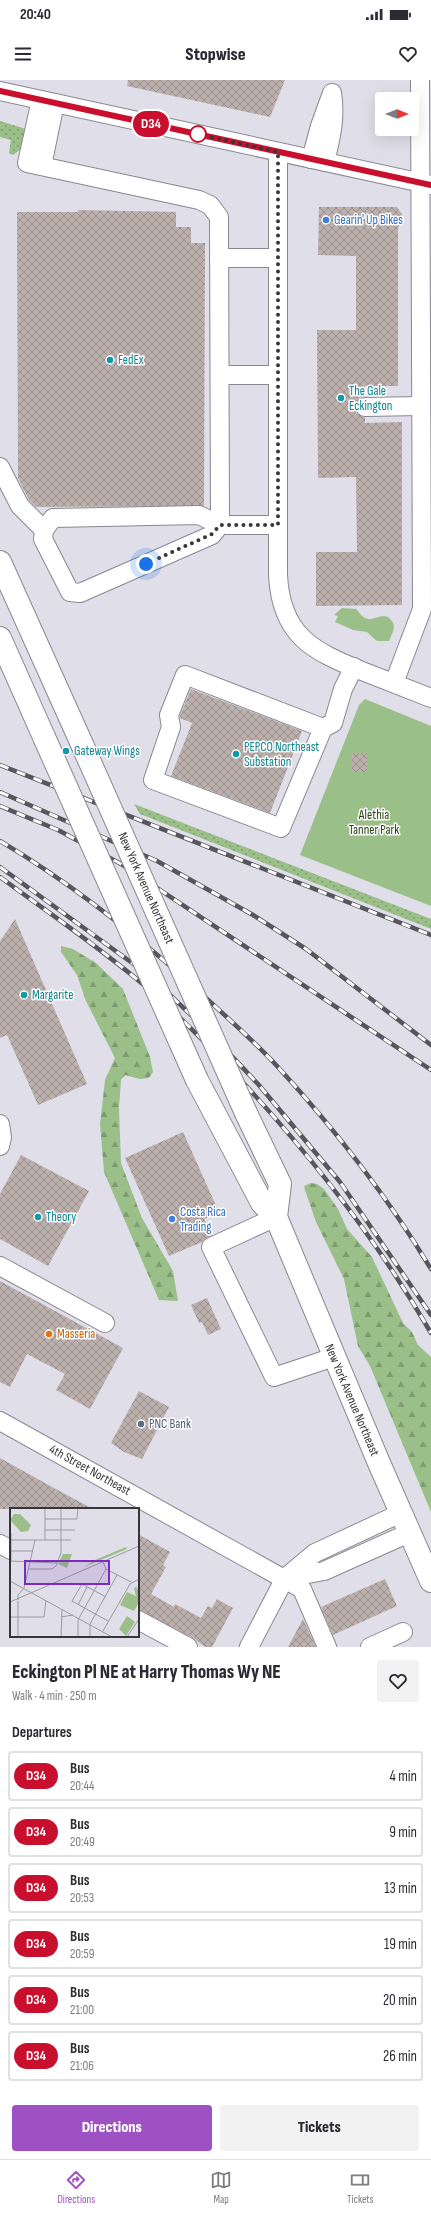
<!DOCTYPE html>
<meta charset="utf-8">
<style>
:root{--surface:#fff;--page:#f2f2f3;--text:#2b2b33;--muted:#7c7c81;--line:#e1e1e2;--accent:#9e51c2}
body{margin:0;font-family:"Sofia Sans Condensed",sans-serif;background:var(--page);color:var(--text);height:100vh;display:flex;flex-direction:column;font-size:15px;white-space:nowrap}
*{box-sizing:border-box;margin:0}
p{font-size:13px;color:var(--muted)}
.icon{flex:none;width:22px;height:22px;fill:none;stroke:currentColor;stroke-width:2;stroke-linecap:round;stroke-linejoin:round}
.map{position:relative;height:1567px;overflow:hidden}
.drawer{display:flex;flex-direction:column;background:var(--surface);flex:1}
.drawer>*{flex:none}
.badge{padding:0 8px;border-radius:13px;font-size:14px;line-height:26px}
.needle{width:26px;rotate:90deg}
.buttons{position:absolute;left:375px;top:12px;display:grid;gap:8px}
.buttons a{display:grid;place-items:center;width:44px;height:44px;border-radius:4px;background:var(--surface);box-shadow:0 4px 16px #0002;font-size:20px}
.you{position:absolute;width:20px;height:20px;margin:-10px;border:3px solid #fff;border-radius:50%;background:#1a73e8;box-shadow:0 0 0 6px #1a73e833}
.map>.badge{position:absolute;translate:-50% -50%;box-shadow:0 0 0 2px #fff}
h2{padding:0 12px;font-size:15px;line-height:36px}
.round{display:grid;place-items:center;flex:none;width:42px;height:42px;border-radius:4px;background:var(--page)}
.overview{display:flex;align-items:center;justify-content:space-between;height:68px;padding:0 12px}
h1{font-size:19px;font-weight:800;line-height:30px}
.cta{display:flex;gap:8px;margin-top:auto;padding:8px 12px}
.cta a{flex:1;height:46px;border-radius:4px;background:var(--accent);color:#fff;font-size:16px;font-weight:800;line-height:46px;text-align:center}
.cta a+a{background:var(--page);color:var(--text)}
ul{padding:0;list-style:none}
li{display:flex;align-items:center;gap:12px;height:50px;margin:0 8px 6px;padding:0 4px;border:2px solid var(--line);border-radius:4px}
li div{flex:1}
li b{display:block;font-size:15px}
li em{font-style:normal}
li .badge{min-width:44px;font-weight:700;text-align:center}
.status{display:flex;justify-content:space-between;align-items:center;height:28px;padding:0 20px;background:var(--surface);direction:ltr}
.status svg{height:11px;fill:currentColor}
header{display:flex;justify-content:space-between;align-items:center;height:52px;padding:0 12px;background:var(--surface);font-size:18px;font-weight:800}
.tabs{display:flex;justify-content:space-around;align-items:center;height:56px;border-top:1px solid var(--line);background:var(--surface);font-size:11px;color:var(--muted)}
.tabs a{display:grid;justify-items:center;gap:2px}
.tabs .current{color:var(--accent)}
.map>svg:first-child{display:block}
.grass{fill:url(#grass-dots)}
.forest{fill:url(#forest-firs)}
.green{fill:#9abf88}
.building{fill:url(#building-cross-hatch)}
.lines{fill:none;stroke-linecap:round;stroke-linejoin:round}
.minor-casing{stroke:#898892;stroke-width:20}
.highway-casing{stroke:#898892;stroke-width:24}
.minor{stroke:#fff;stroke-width:18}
.highway{stroke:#fff;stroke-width:22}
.rail-casing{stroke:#56565c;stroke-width:4.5}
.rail{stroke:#fff;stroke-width:3;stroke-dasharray:9;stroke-linecap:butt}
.highway-bridge-casing{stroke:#898892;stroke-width:24;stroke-linecap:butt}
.highway-bridge{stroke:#fff;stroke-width:22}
.line-casing{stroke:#fff;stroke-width:9}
.line{stroke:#c8102e;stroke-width:6}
.walk{stroke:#36363a;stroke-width:4;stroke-dasharray:0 7.2}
.stop-dot{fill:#fff;stroke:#c8102e;stroke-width:2}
.shop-dot{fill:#3f7fe0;stroke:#fff;stroke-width:1.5}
.culture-dot{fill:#0f9aa8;stroke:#fff;stroke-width:1.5}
.food-dot{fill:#e8710a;stroke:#fff;stroke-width:1.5}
.service-dot{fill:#5c6f8a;stroke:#fff;stroke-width:1.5}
.labels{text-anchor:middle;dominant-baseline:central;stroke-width:3;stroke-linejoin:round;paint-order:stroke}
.shop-label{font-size:13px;fill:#366cbe;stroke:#fff;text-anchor:start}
.culture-label{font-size:13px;fill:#0d838f;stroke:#fff;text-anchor:start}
.park-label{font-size:13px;fill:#244410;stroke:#fff}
.street-label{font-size:13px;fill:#36363a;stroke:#fff}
.food-label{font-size:13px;fill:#c56008;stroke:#fff;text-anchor:start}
.service-label{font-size:13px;fill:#4e5e75;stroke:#fff;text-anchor:start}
.inset-road{fill:none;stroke:#9b9ba3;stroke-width:1}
.view{fill:#7b2cbf;fill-opacity:0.15;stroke:#7b2cbf;stroke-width:2}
.inset-edge{fill:none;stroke:#36363a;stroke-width:2}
</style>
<div class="status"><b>20:40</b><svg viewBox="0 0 49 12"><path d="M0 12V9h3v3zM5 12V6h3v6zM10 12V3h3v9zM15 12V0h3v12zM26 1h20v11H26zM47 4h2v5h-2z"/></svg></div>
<header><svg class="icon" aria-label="menu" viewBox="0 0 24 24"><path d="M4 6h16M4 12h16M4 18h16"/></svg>Stopwise<svg class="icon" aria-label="heart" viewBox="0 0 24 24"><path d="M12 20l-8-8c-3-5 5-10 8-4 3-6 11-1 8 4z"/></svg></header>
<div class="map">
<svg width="431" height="1567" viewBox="0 0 431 1567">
<defs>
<pattern id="grass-dots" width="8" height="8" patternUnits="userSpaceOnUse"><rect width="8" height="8" fill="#9abf88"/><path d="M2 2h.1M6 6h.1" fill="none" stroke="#7e9c70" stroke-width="1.8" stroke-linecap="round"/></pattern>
<pattern id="forest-firs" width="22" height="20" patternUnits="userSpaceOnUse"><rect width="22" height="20" fill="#9abf88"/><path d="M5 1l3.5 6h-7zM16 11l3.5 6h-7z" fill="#7e9c70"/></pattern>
<pattern id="building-cross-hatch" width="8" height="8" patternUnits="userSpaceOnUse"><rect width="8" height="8" fill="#bcb0ad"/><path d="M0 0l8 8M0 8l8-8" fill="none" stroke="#9a908e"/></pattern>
</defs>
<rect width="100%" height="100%" fill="#dfdee9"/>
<g class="grass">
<path d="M0 41 26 49 21 69 13 75 9 73 11 60 0 57Z"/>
<path d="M134 724 431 839V849L140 734Z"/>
</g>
<g class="forest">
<path d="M61 866 73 869 96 883 123 909 150 977 153 992 149 998 140 999 125 995 121 1000 119 1028 121 1083 142 1138 173 1191 178 1221 159 1220 104 1092 100 1044 105 1000 115 978 86 921 77 895 61 872Z"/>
<path d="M311 1103 317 1104 324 1109 338 1129 347 1149 372 1177 403 1243 412 1252 418 1265 431 1277V1432L370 1286 358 1266 344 1199 316 1142 305 1110 304 1106Z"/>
</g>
<g class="green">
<path d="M342 528 356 529C359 532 362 537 365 538 374 543 383 530 391 540 397 546 392 554 389 561H377L367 552 353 550 335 542 338 536 334 535Z"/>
<path d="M365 619 431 646V826L300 775 359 625Z"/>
</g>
<g class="building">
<path d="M128 0H285L270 37 127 6Z"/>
<path d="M319 127H397L402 134 398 149V306H365V316L359 318 355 327 356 333 365 337V343L402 342V525L316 526V472H357L356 397 318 398 317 250H356V176L318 175Z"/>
<path d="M78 130 176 132V147H191V163H205L204 426 36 427 29 420 18 398 17 132H78Z"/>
<path d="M191 609 302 651 270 733 171 696 192 643 180 638V636Z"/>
<rect x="352" y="673" width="15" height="19"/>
<path d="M15 839 87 1004 38 1025 7 955 0 958V861Z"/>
<path d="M183 1052 219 1132 204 1139 212 1155 202 1162 169 1176 125 1078Z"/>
<path d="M21 1075 89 1111 48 1186 0 1159V1114Z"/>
<path d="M0 1201 123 1268 90 1329 56 1310 65 1294 27 1274 10 1307 0 1302Z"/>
<path d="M207 1218 221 1249 208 1255 202 1242 199 1243 191 1225Z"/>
<path d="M139 1311 169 1327 142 1379 124 1372 111 1363Z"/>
<path d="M0 1378 54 1408 93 1429H0Z"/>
<path d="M138 1454 170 1472 163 1485 166 1487 151 1514 174 1527 175 1524 201 1538 208 1526 212 1528 217 1519 233 1528 212 1567H205L193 1558 138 1530Z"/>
<path d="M385 1499 397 1526 333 1555 321 1527Z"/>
<path d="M303 1539 316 1567H288Z"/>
</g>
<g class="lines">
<g class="minor-casing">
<g id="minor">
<path d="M0 11 431 105"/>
<path d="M41 20 27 83 199 120 210 125 219 137 220 445 212 455 80 513 70 512 43 459 44 450 53 438 199 435 220 445H278"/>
<path d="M278 72V495C281 556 313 571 362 591 385 600 408 609 431 618"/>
<path d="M311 79 320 46 332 13C336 38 331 58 325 82"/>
<path d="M42 86 55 23"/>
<path d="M219 178H278"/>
<path d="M220 295H278"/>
<path d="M365 327 421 326"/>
<path d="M0 387 20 426 44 450"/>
<path d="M394 603 422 529 420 0"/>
<path d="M323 648 185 595 169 635 171 647 153 700 281 748 323 648 333 643 343 609 354 587"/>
<path d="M0 1044 2 1057 0 1066"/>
<path d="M276 1137 211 1167 274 1297 334 1277"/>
<path d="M0 1186 105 1243"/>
<path d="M0 1341 302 1509 327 1567"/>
<path d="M0 1464 11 1470"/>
<path d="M286 1498 324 1491 409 1453"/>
<path d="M138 1540 188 1567"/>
<path d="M249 1567 285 1498 315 1473 401 1433"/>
<path d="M370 1567 403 1552"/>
</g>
</g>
<g class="highway-casing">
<g id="highway">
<path d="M0 482 81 662"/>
<path d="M0 558 44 657"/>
<path d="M197 1000 262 1123 276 1137 379 1383 431 1501"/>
<path d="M246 1033 280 1104 276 1137"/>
</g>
</g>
<use href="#minor" class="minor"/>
<use href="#highway" class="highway"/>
<g class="rail-casing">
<g id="rail">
<path d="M0 685 431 855"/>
<path d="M0 712 157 781 253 835 306 869 431 965"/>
<path d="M0 726 58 750 121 784 431 990"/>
<path d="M0 761C69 802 134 853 194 907 222 933 251 958 277 986 334 1048 387 1116 431 1189"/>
<path d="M0 787 150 896 212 955 258 1004 340 1102 431 1235"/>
<path d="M0 797C49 833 99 867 145 906 177 933 207 964 236 995 310 1074 377 1160 431 1253"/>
</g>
</g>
<use href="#rail" class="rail"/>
<g class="highway-bridge-casing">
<g id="highway-bridge">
<path d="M44 657 197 1000"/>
<path d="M81 662 246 1033"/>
</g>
</g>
<use href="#highway-bridge" class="highway-bridge"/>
</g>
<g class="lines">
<g class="line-casing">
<path id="line" d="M0 11 431 105"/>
</g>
<use href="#line" class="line"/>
<path class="walk" d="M146 484 212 454 220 445H278V72L198 54"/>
</g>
<circle class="stop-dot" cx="198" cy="54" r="8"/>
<g class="shop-dot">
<circle cx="326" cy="140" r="4"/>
<circle cx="172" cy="1139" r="4"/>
</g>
<g class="culture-dot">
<circle cx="110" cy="280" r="4"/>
<circle cx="341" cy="318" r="4"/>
<circle cx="66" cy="671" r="4"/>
<circle cx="236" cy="674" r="4"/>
<circle cx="24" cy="915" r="4"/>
<circle cx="38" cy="1137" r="4"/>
</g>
<circle class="food-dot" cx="49" cy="1254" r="4"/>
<circle class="service-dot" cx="141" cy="1344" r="4"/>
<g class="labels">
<g class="shop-label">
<text x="334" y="140">Gearin' Up Bikes</text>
<text x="180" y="1132">Costa Rica<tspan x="180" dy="15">Trading</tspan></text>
</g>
<g class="culture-label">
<text x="118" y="280">FedEx</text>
<text x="349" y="311">The Gale<tspan x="349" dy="15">Eckington</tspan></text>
<text x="244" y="667">PEPCO Northeast<tspan x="244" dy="15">Substation</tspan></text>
<text x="74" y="671">Gateway Wings</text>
<text x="32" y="915">Margarite</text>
<text x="46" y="1137">Theory</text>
</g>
<g class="park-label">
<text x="374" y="735">Alethia<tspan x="374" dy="15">Tanner Park</tspan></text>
</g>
<g class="street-label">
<text transform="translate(146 808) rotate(66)">New York Avenue Northeast</text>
<text transform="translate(352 1320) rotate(67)">New York Avenue Northeast</text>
<text transform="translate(90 1390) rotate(29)">4th Street Northeast</text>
</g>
<g class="food-label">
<text x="57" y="1254">Masseria</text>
</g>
<g class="service-label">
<text x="149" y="1344">PNC Bank</text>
</g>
</g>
<g transform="translate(10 1428)">
<rect width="129" height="129" fill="#dfdee9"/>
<path d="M117 108 125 114 116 128 109 121Z" fill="#9abf88"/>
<path d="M116 39 117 41 74 59 85 52Z" fill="#9abf88"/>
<path d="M4 6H10L21 17 18 23 11 24 0 12ZM53 46H62L57 60 48 56ZM129 78 125 81 129 80V94L124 103 110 97 117 84 126 88 124 80Z" fill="#9abf88"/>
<path class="inset-road" d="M35 0H68M35 11H67L68 0M35 22H65M1 25V53M0 32H61M35 32V0M1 43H23M0 53 47 55M19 61H42L46 58 51 45V0M96 61 121 74M0 73 102 129M14 80 25 32M96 89 72 76 62 93 98 113M8 92V87L14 80M8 93V129M0 94 129 38M68 97 77 79M0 109H34L36 92M51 109 63 107M93 123 120 76 129 71M51 129 52 102M68 129V112L96 61 93 54M80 129V116L107 67M117 129 129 111"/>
<path class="view" d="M15 53H99V76H15Z"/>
<rect width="129" height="129" class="inset-edge"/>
</g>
</svg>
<div class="buttons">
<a><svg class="needle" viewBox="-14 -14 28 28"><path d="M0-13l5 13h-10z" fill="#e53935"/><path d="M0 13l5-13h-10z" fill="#7c7c81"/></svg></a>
</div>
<div class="you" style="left:146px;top:484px"></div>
<b class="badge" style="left:151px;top:44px;background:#c8102e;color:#fff">D34</b>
</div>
<section class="drawer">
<div class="overview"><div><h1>Eckington Pl NE at Harry Thomas Wy NE</h1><p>Walk · 4 min · 250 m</p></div><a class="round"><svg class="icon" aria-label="heart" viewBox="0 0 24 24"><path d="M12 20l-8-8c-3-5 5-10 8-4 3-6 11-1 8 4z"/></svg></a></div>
<h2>Departures</h2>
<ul>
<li><span class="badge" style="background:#c8102e;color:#fff">D34</span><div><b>Bus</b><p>20:44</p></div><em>4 min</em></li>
<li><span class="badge" style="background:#c8102e;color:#fff">D34</span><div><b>Bus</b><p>20:49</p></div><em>9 min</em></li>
<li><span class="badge" style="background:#c8102e;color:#fff">D34</span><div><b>Bus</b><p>20:53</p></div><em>13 min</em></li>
<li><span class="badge" style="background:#c8102e;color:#fff">D34</span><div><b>Bus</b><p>20:59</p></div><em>19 min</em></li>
<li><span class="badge" style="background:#c8102e;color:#fff">D34</span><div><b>Bus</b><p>21:00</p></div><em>20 min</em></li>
<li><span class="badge" style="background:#c8102e;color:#fff">D34</span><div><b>Bus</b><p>21:06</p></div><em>26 min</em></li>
</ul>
<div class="cta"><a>Directions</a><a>Tickets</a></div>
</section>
<nav class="tabs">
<a class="current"><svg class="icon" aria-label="directions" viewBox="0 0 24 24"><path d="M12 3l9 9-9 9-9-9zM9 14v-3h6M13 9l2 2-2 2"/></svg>Directions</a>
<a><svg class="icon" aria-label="map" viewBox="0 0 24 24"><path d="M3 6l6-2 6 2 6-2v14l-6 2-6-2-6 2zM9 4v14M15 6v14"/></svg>Map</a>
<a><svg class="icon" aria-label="tickets" viewBox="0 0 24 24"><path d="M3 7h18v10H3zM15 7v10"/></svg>Tickets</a>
</nav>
